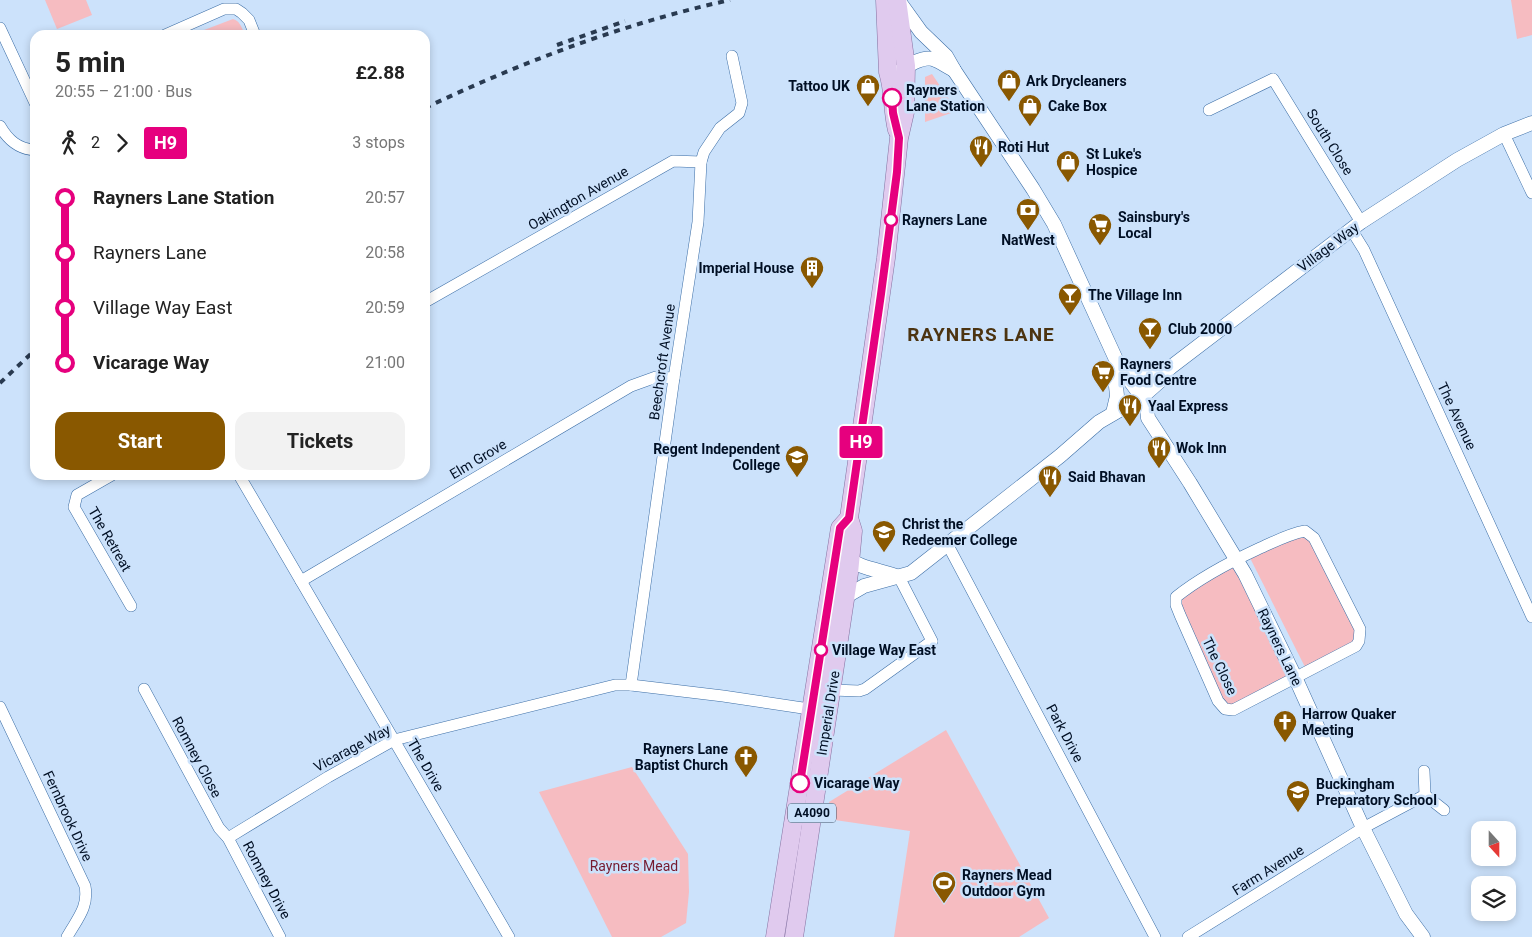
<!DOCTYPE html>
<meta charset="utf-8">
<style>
:root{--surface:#fff;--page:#f2f2f2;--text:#222;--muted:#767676;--accent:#895800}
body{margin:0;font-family:Roboto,sans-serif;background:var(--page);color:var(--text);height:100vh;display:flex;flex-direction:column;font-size:19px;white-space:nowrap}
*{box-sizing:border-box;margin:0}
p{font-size:16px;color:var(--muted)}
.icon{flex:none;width:28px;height:28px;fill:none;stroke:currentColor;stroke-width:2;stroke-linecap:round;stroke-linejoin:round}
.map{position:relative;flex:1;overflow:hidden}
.sheet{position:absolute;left:30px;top:30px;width:400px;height:450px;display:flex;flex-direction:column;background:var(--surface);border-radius:15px;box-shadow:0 2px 8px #0003}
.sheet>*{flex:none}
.badge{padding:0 10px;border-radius:4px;font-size:18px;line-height:32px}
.needle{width:32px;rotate:159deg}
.buttons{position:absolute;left:1471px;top:821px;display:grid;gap:10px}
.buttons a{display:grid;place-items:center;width:45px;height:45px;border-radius:10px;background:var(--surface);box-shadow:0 2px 8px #0003;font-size:25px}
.map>.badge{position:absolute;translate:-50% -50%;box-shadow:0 0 0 2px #fff}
.legs{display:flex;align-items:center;gap:8px;height:55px;padding:0 25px;font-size:16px}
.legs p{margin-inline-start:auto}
.headline{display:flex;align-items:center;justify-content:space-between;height:85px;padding:0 25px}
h1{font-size:28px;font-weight:700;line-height:38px}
.action{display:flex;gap:10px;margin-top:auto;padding:10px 25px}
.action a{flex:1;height:58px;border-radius:15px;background:var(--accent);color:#fff;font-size:20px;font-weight:700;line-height:58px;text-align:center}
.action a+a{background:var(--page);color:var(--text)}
ul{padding:0 25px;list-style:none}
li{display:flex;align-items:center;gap:18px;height:55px;font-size:19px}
li i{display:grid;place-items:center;width:8px;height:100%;margin:0 6px;background:currentColor}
li i::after{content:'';width:12px;height:12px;margin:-6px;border:4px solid;border-radius:50%;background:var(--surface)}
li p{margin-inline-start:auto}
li:first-child i{background:linear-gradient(#0000 50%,currentColor 0)}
li:last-child i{background:linear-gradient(currentColor 50%,#0000 0)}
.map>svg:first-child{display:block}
.green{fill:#f6bcc1}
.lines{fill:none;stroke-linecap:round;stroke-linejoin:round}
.minor-casing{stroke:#3c6ea6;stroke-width:12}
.tertiary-casing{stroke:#3c6ea6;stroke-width:15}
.primary-casing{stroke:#8471a0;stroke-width:19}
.minor{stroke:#fff;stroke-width:11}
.tertiary{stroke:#fff;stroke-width:14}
.primary{stroke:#e0caee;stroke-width:18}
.rail{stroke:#293a50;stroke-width:4;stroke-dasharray:6 6;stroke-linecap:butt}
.line-1-casing{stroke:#fff;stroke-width:11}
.line-1{stroke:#e6007e;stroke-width:8}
.stop-1-dot{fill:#fff;stroke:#e6007e;stroke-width:2.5}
.labels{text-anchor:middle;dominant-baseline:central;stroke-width:5;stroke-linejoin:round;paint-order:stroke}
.shield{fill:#cce2fb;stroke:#3d4e64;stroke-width:1}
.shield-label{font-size:12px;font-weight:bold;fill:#000f24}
.poi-label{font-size:14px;font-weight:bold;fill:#000f24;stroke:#cce2fb;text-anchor:start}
.stop-label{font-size:14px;font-weight:bold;fill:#000f24;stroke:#cce2fb;text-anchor:start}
.street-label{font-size:14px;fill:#000f24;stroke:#cce2fb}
.park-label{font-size:14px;fill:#761a2f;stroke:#cce2fb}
.district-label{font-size:19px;font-weight:bold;letter-spacing:1px;fill:#4c3411;stroke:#cce2fb}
</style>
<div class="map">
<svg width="1532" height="937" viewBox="0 0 1532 937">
<rect width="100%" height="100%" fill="#cce2fb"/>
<g class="green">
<path d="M45 0H86L92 15 57 29Z"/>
<path d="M1511 0H1532V35L1517 39Z"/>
<path d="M233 19C240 21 242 28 245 35H191Z"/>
<path d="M932 74 957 111 925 122V77Z"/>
<path d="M1305 531 1360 629 1359 641 1307 671 1248 554Z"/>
<path d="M1231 562 1290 679 1225 709 1176 597Z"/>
<path d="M946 730 1049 918 1019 937H894L910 831 828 819 829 802Z"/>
<path d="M632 767 688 854 689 892 686 923 661 937H612L539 792Z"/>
</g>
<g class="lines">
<g class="minor-casing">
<g id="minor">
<path d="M0 28 35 103"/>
<path d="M165 35 224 9H236L242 13 249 20 255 35"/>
<path d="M1209 110 1273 79 1361 222"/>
<path d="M0 126C8 140 18 149 35 150"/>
<path d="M1504 134 1532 193"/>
<path d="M1351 229 1364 250 1532 617"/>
<path d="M425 302 673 161 701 162 704 152 720 128 739 113 742 103 732 56"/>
<path d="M112 475 77 495 74 507 131 606"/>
<path d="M239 475 509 937"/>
<path d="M1305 531 1314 538 1360 629 1359 641 1356 646 1233 710 1225 709 1218 701 1180 615 1176 605V597C1201 577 1230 562 1258 549 1274 542 1288 534 1305 531Z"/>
<path d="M946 545 951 551 1155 937"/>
<path d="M301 581 631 386 656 377 674 378"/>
<path d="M631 685 674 378 698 222 701 162"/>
<path d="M144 689 219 828 228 838 280 937"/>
<path d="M832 690 859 691 865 689 932 641 899 577"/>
<path d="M0 707 85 886C89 907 77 919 67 937"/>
<path d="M1424 771 1425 795"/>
<path d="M228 838 328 777 394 740 615 685H631L723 696 816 710"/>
<path d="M1188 937 1363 828 1425 795 1444 810"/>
</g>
</g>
<g class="tertiary-casing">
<g id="tertiary">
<path d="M898 0 921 32 946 56 954 70 1033 189 1054 224 1119 366 1142 397 1147 409 1148 418 1190 483 1245 574 1295 677 1363 828 1406 914 1423 937"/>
<path d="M900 71C908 65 923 56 933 59 940 61 947 67 954 70"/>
<path d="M1125 373 1163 374"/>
<path d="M1113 413 1117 396 1115 376 1119 366"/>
<path d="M844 556C860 569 881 570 899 577"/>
<path d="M845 597 864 586 911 573 1060 456 1099 422 1142 397 1160 381 1163 374 1171 367 1361 222 1457 160 1504 134 1532 123"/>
</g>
</g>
<g class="primary-casing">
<g id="primary">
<path d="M885 0 888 72C894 91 892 110 897 130"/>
<path d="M775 937 840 528 849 518"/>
<path d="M794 937 849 573 853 531 849 518 886 258 899 138 905 112 906 66 897 0"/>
</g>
</g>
<use href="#minor" class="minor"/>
<use href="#tertiary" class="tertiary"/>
<use href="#primary" class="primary"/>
<g class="rail">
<path d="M557 45 625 21"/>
<path d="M425 108C522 62 625 23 730 0"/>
<path d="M0 383 35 350"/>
</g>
</g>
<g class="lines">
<g class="line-1-casing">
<path id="line-1" d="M800 783 840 528 849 518 881 294 897 172 899 138 893 113 892 98"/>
</g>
<use href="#line-1" class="line-1"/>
</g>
<defs>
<g id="shop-pin" transform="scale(1.25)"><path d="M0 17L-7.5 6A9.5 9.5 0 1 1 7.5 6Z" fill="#895800" stroke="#cce2fb"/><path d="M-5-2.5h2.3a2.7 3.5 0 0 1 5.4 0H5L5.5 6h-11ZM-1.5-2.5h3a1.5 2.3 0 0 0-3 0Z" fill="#fff"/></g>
<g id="restaurant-pin" transform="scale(1.25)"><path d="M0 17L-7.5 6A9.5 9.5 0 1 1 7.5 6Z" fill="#895800" stroke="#cce2fb"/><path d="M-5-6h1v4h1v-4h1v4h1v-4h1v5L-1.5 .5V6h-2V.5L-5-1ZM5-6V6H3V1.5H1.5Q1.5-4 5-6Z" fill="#fff"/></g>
<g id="bank-pin" transform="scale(1.25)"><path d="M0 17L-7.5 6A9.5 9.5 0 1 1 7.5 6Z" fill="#895800" stroke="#cce2fb"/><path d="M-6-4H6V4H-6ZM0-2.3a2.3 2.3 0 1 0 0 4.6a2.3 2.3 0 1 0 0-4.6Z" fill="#fff"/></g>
<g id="supermarket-pin" transform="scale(1.25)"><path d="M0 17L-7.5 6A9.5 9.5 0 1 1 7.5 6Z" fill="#895800" stroke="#cce2fb"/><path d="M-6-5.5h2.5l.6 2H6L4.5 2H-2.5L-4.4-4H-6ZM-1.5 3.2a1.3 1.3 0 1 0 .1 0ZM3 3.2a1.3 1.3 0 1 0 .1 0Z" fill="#fff"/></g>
<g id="building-pin" transform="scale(1.25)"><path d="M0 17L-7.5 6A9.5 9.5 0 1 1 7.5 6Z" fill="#895800" stroke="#cce2fb"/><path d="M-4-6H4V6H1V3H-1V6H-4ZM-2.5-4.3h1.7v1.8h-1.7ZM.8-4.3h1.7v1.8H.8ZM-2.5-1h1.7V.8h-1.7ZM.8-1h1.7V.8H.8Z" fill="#fff"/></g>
<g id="bar-pin" transform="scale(1.25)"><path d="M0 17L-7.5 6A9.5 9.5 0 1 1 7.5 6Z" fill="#895800" stroke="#cce2fb"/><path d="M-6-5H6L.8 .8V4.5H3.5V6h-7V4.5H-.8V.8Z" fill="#fff"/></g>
<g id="school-pin" transform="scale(1.25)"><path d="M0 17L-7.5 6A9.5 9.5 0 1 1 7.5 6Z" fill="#895800" stroke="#cce2fb"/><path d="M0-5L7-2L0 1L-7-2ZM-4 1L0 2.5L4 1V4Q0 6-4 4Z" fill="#fff"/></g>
<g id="university-pin" transform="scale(1.25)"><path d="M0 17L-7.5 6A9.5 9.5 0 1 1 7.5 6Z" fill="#895800" stroke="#cce2fb"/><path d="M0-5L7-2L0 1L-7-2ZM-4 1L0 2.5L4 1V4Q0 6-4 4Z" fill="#fff"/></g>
<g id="church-pin" transform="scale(1.25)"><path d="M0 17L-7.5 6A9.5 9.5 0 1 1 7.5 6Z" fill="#895800" stroke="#cce2fb"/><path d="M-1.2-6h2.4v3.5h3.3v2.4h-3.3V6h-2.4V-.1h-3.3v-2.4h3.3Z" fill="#fff"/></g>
<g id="stadium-pin" transform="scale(1.25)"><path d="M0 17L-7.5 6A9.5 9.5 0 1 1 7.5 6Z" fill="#895800" stroke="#cce2fb"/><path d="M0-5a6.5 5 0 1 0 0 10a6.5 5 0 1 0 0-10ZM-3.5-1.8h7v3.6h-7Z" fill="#fff"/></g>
</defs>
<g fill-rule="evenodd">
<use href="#shop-pin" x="1009" y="81"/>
<use href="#shop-pin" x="868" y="86"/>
<use href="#shop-pin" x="1030" y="106"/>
<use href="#restaurant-pin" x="981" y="147"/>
<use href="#shop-pin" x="1068" y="162"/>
<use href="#bank-pin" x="1028" y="210"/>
<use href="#supermarket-pin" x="1100" y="225"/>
<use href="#building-pin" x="812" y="268"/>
<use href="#bar-pin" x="1070" y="295"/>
<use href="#bar-pin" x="1150" y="329"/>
<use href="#supermarket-pin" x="1103" y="372"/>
<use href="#restaurant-pin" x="1130" y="406"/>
<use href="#restaurant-pin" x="1159" y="448"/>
<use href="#school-pin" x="797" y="457"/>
<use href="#restaurant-pin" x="1050" y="477"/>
<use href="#university-pin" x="884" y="532"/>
<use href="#church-pin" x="1285" y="722"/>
<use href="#church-pin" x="746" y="757"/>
<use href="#school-pin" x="1298" y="792"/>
<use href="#stadium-pin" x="944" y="883"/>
</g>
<g class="stop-1-dot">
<circle cx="892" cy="98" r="9"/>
<circle cx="891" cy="220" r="6"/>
<circle cx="821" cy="650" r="6"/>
<circle cx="800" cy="783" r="9"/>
</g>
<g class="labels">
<rect class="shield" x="788" y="803.5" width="48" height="19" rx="4"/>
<g class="shield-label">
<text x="812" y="813">A4090</text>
</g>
<g class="poi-label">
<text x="1026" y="81">Ark Drycleaners</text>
<text x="850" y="86" text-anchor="end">Tattoo UK</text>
<text x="1048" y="106">Cake Box</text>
<text x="998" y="147">Roti Hut</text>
<text x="1086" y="154">St Luke's<tspan x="1086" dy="16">Hospice</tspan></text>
<text x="1118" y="217">Sainsbury's<tspan x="1118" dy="16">Local</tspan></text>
<text x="1028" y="240" text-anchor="middle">NatWest</text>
<text x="794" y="268" text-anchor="end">Imperial House</text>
<text x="1088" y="295">The Village Inn</text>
<text x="1168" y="329">Club 2000</text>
<text x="1120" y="364">Rayners<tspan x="1120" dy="16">Food Centre</tspan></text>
<text x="1148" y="406">Yaal Express</text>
<text x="1176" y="448">Wok Inn</text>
<text x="780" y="449" text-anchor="end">Regent Independent<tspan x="780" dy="16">College</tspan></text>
<text x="1068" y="477">Said Bhavan</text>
<text x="902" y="524">Christ the<tspan x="902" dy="16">Redeemer College</tspan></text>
<text x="1302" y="714">Harrow Quaker<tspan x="1302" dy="16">Meeting</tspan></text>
<text x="728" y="749" text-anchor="end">Rayners Lane<tspan x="728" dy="16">Baptist Church</tspan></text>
<text x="1316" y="784">Buckingham<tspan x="1316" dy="16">Preparatory School</tspan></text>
<text x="962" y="875">Rayners Mead<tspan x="962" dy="16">Outdoor Gym</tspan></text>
</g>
<g class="stop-label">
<text x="906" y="90">Rayners<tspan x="906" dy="16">Lane Station</tspan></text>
<text x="902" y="220">Rayners Lane</text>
<text x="832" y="650">Village Way East</text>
<text x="814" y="783">Vicarage Way</text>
</g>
<g class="street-label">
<text transform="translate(1330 142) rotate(58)">South Close</text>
<text transform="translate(578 198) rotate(-30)">Oakington Avenue</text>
<text transform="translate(1328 247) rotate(-37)">Village Way</text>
<text transform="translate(662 362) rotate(-82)">Beechcroft Avenue</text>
<text transform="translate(1457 416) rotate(65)">The Avenue</text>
<text transform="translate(478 459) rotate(-31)">Elm Grove</text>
<text transform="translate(110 539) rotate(60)">The Retreat</text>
<text transform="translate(1280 647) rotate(64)">Rayners Lane</text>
<text transform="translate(1220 666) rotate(64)">The Close</text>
<text transform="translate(828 713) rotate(-81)">Imperial Drive</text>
<text transform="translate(1065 733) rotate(62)">Park Drive</text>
<text transform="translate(352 748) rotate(-28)">Vicarage Way</text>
<text transform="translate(197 757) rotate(62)">Romney Close</text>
<text transform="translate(426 765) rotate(60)">The Drive</text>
<text transform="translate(68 816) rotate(65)">Fernbrook Drive</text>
<text transform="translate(1268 870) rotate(-32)">Farm Avenue</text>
<text transform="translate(267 880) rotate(62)">Romney Drive</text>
</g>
<g class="park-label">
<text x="634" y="866">Rayners Mead</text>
</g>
<g class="district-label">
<text x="981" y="334">RAYNERS LANE</text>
</g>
</g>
</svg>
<div class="buttons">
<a><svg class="needle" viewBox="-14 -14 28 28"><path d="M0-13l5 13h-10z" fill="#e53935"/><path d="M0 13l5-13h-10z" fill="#767676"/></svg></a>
<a><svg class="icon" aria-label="layers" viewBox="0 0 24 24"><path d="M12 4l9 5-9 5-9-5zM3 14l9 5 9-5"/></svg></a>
</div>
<b class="badge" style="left:861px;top:442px;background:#e6007e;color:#fff">H9</b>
<section class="sheet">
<div class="headline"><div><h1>5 min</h1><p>20:55 – 21:00 · Bus</p></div><b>£2.88</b></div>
<div class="legs"><svg class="icon" aria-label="walk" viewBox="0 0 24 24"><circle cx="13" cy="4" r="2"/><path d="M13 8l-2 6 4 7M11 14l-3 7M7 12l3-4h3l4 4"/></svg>2<svg class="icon" aria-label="forward" viewBox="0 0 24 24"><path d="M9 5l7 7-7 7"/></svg><b class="badge" style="background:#e6007e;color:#fff">H9</b><p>3 stops</p></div>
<ul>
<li><i style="color:#e6007e"></i><b>Rayners Lane Station</b><p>20:57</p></li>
<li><i style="color:#e6007e"></i><span>Rayners Lane</span><p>20:58</p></li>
<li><i style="color:#e6007e"></i><span>Village Way East</span><p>20:59</p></li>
<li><i style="color:#e6007e"></i><b>Vicarage Way</b><p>21:00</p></li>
</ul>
<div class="action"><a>Start</a><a>Tickets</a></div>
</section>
</div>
